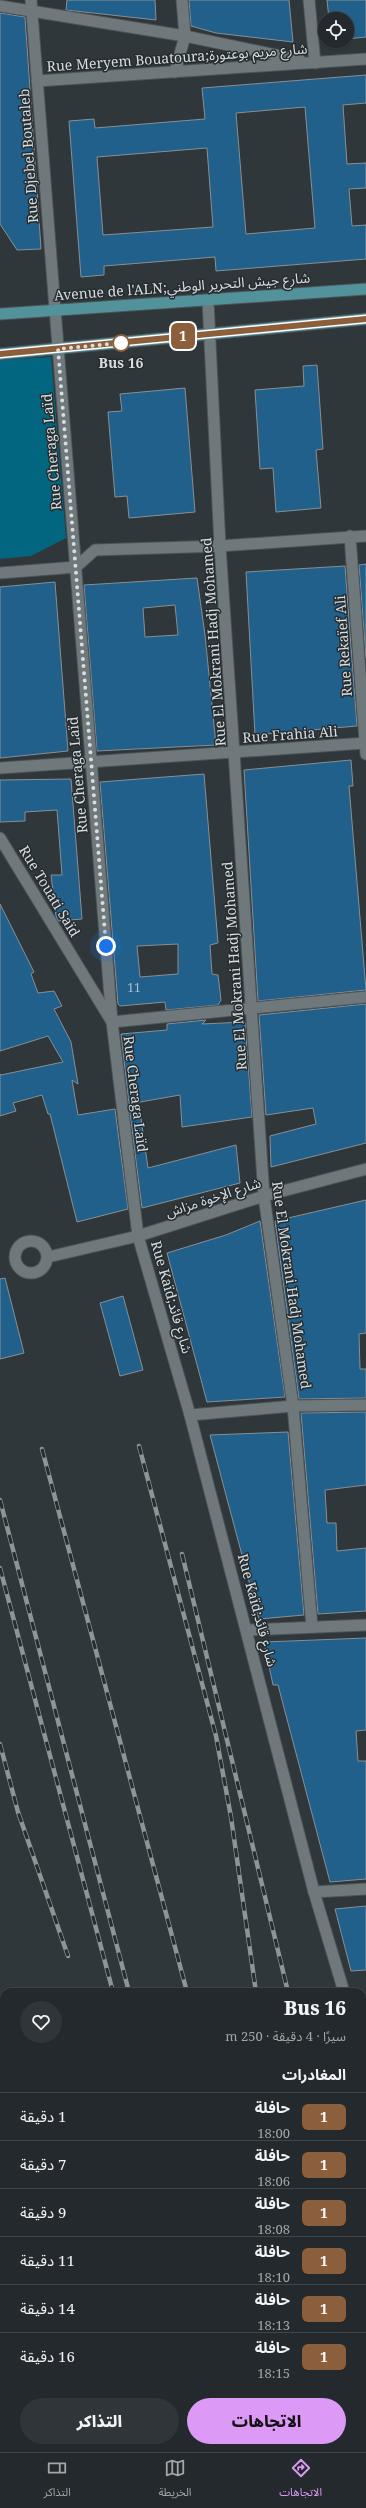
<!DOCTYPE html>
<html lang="ar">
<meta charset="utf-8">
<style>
:root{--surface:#23292c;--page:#2f3538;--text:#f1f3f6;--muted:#a3a6a9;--line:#404548;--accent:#dc99f5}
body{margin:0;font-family:"Noto Serif","Noto Sans Arabic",serif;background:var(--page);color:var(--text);direction:rtl;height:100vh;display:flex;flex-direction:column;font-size:15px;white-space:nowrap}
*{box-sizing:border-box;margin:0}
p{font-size:13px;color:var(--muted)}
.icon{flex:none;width:22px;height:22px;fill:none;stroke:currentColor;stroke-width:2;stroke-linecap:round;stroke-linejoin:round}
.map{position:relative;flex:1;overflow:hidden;direction:ltr}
.panel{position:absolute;left:0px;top:1988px;width:366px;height:464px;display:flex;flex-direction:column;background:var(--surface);border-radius:12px 12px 0 0;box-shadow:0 1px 3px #0004,0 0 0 1px var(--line);direction:rtl}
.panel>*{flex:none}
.badge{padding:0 8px;border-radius:6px;font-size:14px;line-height:26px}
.fabs{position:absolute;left:318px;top:12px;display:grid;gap:8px}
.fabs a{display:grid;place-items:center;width:36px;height:36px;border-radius:50%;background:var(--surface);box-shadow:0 1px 3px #0004,0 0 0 1px var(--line);font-size:20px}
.you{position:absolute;width:20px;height:20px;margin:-10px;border:3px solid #fff;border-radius:50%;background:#1a73e8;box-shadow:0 0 0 6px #1a73e833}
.map>.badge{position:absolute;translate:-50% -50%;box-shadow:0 0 0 2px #fff}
h2{padding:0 20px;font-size:15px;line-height:36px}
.round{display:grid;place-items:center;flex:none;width:42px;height:42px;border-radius:21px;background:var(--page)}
.summary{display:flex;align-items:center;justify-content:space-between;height:68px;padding:0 20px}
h1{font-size:19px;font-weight:800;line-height:30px}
.cta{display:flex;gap:8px;margin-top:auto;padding:8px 20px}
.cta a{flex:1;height:46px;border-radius:24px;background:var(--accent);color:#111;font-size:16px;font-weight:800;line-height:46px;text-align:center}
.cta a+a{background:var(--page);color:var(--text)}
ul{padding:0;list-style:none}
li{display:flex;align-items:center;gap:12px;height:48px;padding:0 20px;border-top:1px solid var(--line)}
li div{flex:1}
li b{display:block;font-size:15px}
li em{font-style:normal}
li .badge{min-width:44px;font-weight:700;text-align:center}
.menu{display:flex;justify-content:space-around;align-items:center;height:56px;border-top:1px solid var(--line);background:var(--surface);font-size:11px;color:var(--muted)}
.menu a{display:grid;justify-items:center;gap:2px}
.menu .active{color:var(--accent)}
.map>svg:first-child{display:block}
.green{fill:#036681}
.building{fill:#21608b;stroke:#888f95;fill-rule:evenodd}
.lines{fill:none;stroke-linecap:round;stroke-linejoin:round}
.minor-casing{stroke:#4d5457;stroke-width:13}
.tertiary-casing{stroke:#4d5457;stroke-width:13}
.primary-casing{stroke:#4d5457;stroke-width:13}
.minor{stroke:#6f787b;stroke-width:11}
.tertiary{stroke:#6f787b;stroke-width:11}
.primary{stroke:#51929b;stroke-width:11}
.rail-casing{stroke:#8e9597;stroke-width:4.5}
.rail{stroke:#262d30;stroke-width:3;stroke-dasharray:9;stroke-linecap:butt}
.line-casing{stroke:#fff;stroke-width:9}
.line{stroke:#8b5e3c;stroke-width:6}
.walk{stroke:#d8dddf;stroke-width:4;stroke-dasharray:0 7.2}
.stop-dot{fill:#fff;stroke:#8b5e3c;stroke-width:2}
.labels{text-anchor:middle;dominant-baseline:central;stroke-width:3;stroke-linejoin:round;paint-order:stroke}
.number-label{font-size:12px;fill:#aabeca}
.street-label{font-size:14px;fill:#d8dddf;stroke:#262d30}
.stop-label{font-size:14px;font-weight:bold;fill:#d8dddf;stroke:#262d30}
</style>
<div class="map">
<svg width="366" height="2452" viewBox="0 0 366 2452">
<rect width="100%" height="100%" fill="#2f373a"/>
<path class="green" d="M51 357 66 538 31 556 0 559V360Z"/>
<g class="building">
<path d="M67 0H155L156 20 66 10Z"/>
<path d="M189 0H289L293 42 216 33 191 26Z"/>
<path d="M327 0H366V37L347 39V19H329Z"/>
<path d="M0 13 25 17 41 249 17 250 0 224Z"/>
<path d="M366 75V103L343 105 347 164 366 163V188L349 189 352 226 366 225V259L216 271 215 257 104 266V275L81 277 69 121 94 119 95 128 205 119 202 88ZM305 107 315 228 246 234 236 113ZM207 148 213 227 103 235 97 157Z"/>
<path d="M317 365 323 449 316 450 321 508 276 512 273 468 260 469 255 390 304 386 303 366Z"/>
<path d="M185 388 195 512 129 518 127 496 115 497 108 412 122 411 120 394Z"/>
<path d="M366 564V658L359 565Z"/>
<path d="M345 566 357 726 255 735 246 572Z"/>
<path d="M197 578 205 635 216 745 97 751 84 585ZM175 605 178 635 145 637 143 608Z"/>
<path d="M55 582 68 751 0 758V587Z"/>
<path d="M351 760 353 786H349L366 990 258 1001 244 770Z"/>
<path d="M204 774 218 943 210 945 212 974 218 975 221 1000 218 1005 166 1010 165 1002 120 1006 118 1004 100 782ZM178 944V974L140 977 137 946Z"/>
<path d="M71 779 82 919 58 921 56 916 51 875H62L57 810 25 812V821L0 822V780Z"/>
<path d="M0 904 34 972 31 974 38 993 54 991 62 1006 54 1009 71 1042 78 1084 72 1080 78 1115 115 1109 128 1209 77 1222 50 1114H48L42 1095 13 1103 16 1111 0 1116V1074L1 1075 63 1062 48 1036 0 1051Z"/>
<path d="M366 1004V1143L271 1167 270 1136 316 1124 313 1108 266 1115 259 1015Z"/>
<path d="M206 1020 202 1024 245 1022 252 1117 182 1127 180 1095 129 1104 121 1034 167 1030V1024Z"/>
<path d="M139 1104 148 1168 236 1145 240 1183 142 1208 129 1106Z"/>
<path d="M366 1200V1333L359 1334 360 1369H366V1398L299 1399 275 1221Z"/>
<path d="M260 1221 285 1397 207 1402 167 1253 226 1235Z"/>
<path d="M5 1278 24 1353 0 1359V1279Z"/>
<path d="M123 1296 143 1370 120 1376 100 1303Z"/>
<path d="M366 1412V1485L325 1490 327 1523H336L337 1551 366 1548V1611L318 1614 301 1413Z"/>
<path d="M288 1432 304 1615 259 1619 210 1435Z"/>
<path d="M366 1638V1730L356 1731 358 1761H366V1879L330 1882 278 1685H273L264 1642Z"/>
<path d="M366 1906V1970L351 1971 335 1909Z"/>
</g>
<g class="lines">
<g class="minor-casing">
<g id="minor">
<path d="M31 0 55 309"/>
<path d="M309 0 315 63"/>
<path d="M0 6 185 36 300 60"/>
<path d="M175 72 185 36 182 0"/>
<path d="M37 81 366 59"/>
<path d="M208 301 220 546 264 1196 293 1406 312 1627"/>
<path d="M350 536 366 754"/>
<path d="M0 768 366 743"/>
<path d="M0 838 112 1022 366 997"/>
<circle cx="31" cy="1257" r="16"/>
<path d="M48 1257 138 1236 264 1196 366 1169"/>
<path d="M190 1415 293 1406 366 1405"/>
<path d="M248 1630 366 1625"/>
<path d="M314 1892 366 1889"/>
<path d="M0 2383 4 2385"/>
<path d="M102 2448 109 2452"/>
<path d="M342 2449 363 2452"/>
</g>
</g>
<g class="tertiary-casing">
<g id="tertiary">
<path d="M55 309 112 1022 138 1236 190 1415 314 1892 344 1992"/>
<path d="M0 573 76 567 95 550 220 546 366 536"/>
<path d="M362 2054 366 2068"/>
</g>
</g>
<g class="primary-casing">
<g id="primary">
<path d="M0 314 366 289"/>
<path d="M0 354 366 319"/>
</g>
</g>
<use href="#minor" class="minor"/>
<use href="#tertiary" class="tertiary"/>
<use href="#primary" class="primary"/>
<g class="rail-casing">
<g id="rail">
<path d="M139 1446 216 1736 231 1817 256 1992"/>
<path d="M42 1449 187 1992"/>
<path d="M0 1500 129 1992"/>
<path d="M182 1554 288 1992"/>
<path d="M0 1568 113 1992"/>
<path d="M0 1744 18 1812 68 1956"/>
<path d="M244 2448 245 2452"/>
<path d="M307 2448V2452"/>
</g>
</g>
<use href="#rail" class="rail"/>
</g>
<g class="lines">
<g class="line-casing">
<path id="line" d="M0 354 366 319"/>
</g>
<use href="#line" class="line"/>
<path class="walk" d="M106 946 58 349 121 343"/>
</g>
<circle class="stop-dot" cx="121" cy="343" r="8"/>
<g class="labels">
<g class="number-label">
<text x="134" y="987">11</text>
</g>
<g class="street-label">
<text transform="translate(177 57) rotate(-4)">Rue Meryem Bouatoura;شارع مريم بوعتورة</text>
<text transform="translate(28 156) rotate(-94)">Rue Djebel Boutaleb</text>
<text transform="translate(182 286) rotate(-4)">Avenue de l'ALN;شارع جيش التحرير الوطني</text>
<text transform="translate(51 452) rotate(-95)">Rue Cheraga Laïd</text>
<text transform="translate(213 642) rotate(-94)">Rue El Mokrani Hadj Mohamed</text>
<text transform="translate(343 646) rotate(-94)">Rue Rekaïef Ali</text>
<text transform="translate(290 734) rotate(-4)">Rue Frahia Ali</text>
<text transform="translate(77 775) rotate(-95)">Rue Cheraga Laïd</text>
<text transform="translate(50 891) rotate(59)">Rue Touati Saïd</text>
<text transform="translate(234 966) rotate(-94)">Rue El Mokrani Hadj Mohamed</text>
<text transform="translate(136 1094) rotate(83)">Rue Cheraga Laïd</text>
<text transform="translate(213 1197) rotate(-18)">شارع الإخوة مزاش</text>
<text transform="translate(292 1285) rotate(82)">Rue El Mokrani Hadj Mohamed</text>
<text transform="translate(172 1297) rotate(74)">Rue Kaïd;شارع قائد</text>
<text transform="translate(258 1610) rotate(75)">Rue Kaïd;شارع قائد</text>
</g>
<g class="stop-label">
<text x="121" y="362">Bus 16</text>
</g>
</g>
</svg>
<div class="fabs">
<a><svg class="icon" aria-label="locate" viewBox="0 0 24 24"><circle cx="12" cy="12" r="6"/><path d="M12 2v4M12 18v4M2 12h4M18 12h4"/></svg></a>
</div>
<div class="you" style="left:106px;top:946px"></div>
<b class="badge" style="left:183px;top:336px;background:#8b5e3c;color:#fff">1</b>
<section class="panel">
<div class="summary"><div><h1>Bus 16</h1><p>سيرًا · 4 دقيقة · 250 m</p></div><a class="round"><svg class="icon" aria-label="heart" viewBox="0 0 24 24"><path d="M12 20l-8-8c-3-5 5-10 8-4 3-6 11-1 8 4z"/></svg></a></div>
<h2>المغادرات</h2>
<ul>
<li><span class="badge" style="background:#8b5e3c;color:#fff">1</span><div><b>حافلة</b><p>18:00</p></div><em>1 دقيقة</em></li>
<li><span class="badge" style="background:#8b5e3c;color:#fff">1</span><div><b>حافلة</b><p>18:06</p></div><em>7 دقيقة</em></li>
<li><span class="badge" style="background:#8b5e3c;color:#fff">1</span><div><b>حافلة</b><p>18:08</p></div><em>9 دقيقة</em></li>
<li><span class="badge" style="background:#8b5e3c;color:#fff">1</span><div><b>حافلة</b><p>18:10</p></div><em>11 دقيقة</em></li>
<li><span class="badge" style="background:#8b5e3c;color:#fff">1</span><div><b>حافلة</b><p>18:13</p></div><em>14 دقيقة</em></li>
<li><span class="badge" style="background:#8b5e3c;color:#fff">1</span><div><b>حافلة</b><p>18:15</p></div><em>16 دقيقة</em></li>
</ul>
<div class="cta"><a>الاتجاهات</a><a>التذاكر</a></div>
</section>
</div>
<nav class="menu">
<a class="active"><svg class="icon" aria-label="directions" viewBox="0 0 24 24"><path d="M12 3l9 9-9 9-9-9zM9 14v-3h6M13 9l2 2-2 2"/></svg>الاتجاهات</a>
<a><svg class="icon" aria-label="map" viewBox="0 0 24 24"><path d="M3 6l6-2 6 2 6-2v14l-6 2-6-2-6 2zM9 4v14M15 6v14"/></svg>الخريطة</a>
<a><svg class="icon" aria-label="tickets" viewBox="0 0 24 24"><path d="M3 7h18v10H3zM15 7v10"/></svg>التذاكر</a>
</nav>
